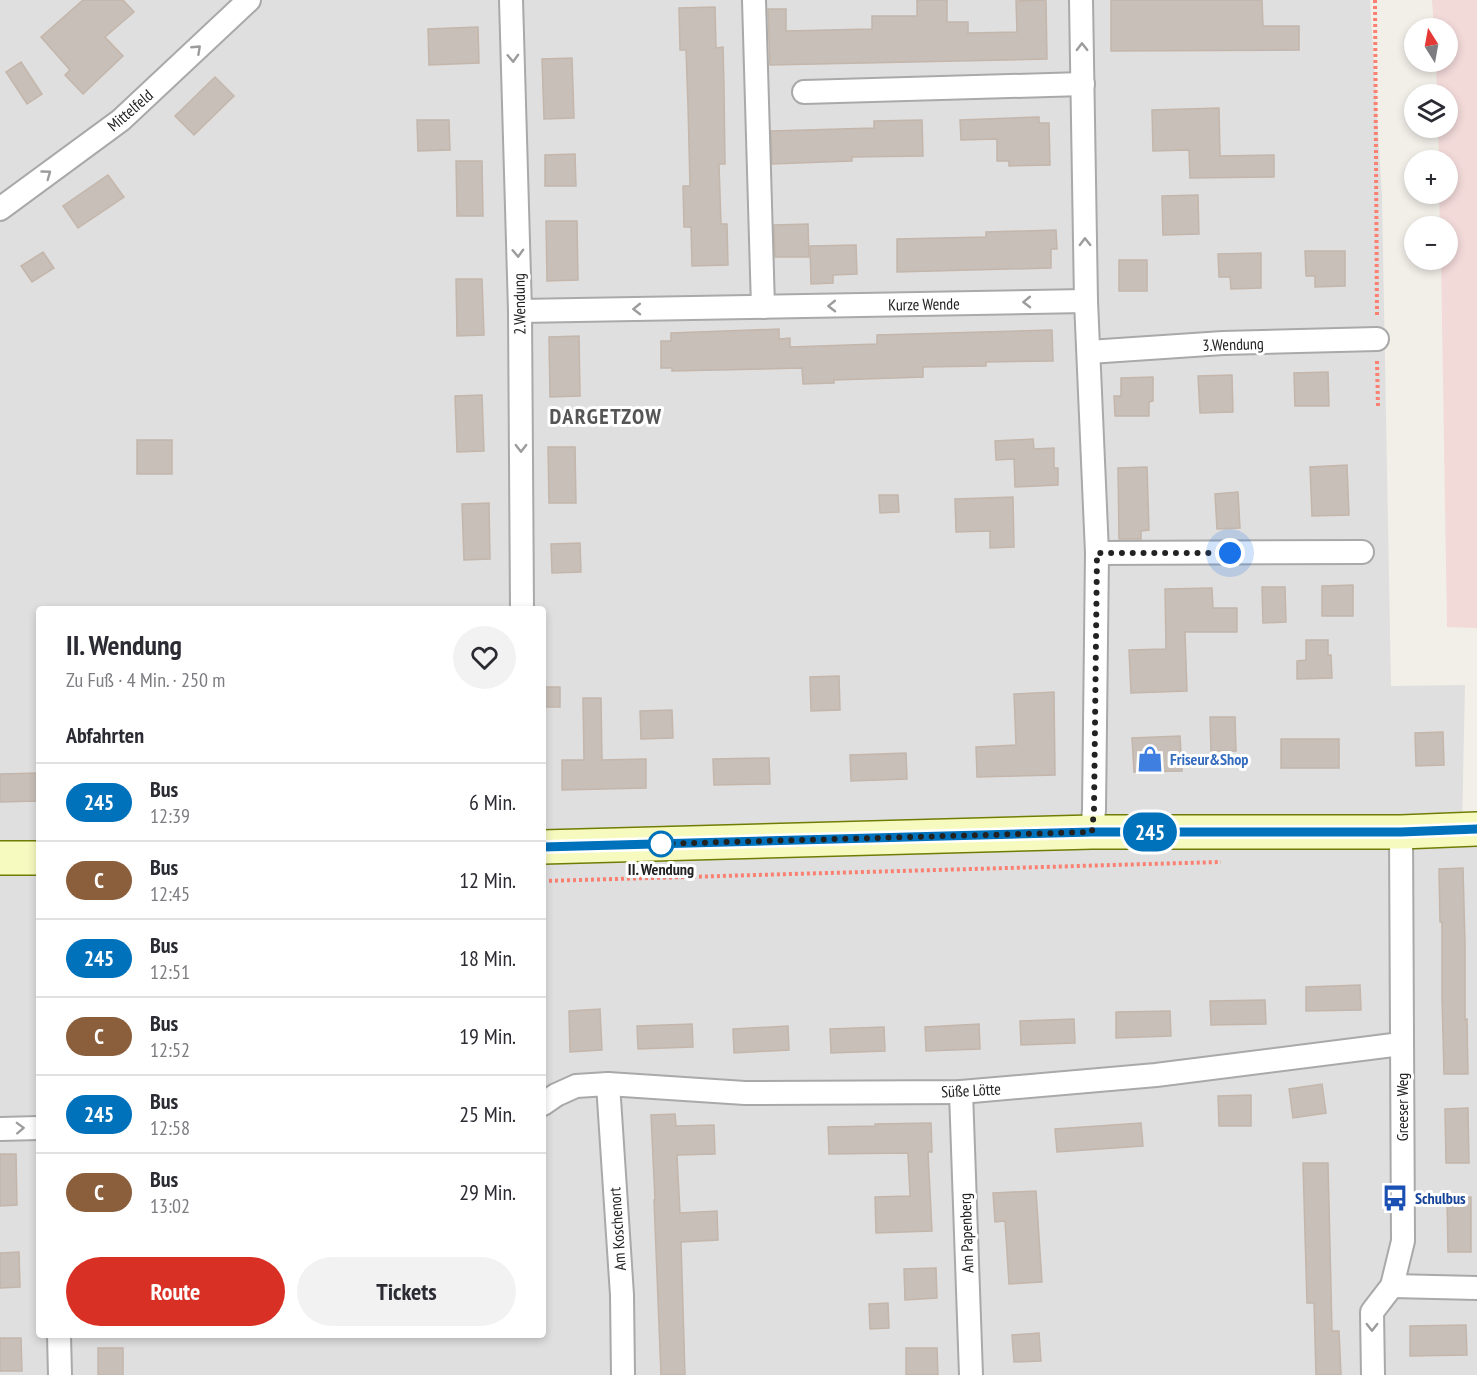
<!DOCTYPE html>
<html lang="de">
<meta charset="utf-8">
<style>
:root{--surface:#fff;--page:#f2f2f3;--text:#2b2b33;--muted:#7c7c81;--line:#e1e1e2;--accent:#d93025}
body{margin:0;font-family:"PT Sans Narrow",sans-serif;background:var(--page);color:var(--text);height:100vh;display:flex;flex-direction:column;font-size:22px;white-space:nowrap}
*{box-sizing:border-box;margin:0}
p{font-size:20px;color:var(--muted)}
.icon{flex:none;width:33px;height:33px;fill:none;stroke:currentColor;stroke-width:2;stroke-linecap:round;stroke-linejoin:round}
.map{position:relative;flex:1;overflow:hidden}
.drawer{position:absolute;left:36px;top:606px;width:510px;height:732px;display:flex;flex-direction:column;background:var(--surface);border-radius:6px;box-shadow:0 3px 9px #0003}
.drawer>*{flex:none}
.badge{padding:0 12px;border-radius:20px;font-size:21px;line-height:39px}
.needle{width:39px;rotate:349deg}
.buttons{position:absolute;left:1404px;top:18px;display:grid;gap:12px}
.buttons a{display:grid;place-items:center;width:54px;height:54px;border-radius:50%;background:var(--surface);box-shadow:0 3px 9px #0003;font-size:30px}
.you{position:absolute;width:30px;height:30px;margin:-15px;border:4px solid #fff;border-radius:50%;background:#1a73e8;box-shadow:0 0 0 9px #1a73e833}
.map>.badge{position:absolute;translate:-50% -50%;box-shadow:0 0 0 3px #fff}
h2{padding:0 30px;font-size:22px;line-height:54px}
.round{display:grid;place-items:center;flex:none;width:63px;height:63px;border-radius:32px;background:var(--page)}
.summary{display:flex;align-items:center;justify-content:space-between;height:102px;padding:0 30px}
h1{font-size:28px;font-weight:700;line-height:45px}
.primary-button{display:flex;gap:12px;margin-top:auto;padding:12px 30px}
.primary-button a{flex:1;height:69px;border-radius:36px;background:var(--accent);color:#fff;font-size:24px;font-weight:700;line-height:69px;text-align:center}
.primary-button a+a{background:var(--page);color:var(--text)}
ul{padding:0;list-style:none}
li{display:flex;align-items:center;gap:18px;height:78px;padding:0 30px;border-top:2px solid var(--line)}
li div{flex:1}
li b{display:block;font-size:22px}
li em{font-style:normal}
li .badge{min-width:66px;font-weight:700;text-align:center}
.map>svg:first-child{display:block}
.residential{fill:#e0dfdf;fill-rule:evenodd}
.commercial{fill:#f2dad9}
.building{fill:#c7bfb8;stroke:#c4b6ab;stroke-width:1.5}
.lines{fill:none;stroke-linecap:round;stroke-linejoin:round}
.street-casing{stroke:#a9a9a9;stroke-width:26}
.secondary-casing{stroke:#707d05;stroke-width:36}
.path{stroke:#fa8072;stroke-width:4;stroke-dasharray:3 3;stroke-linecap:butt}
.street{stroke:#fff;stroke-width:22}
.secondary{stroke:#f7fabf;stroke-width:33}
.oneway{stroke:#9c9c9c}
.line-casing{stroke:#fff;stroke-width:14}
.line{stroke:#0072bc;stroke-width:9}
.walk{stroke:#222;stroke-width:6;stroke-dasharray:0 10.8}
.stop-dot{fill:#fff;stroke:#0072bc;stroke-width:3}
.labels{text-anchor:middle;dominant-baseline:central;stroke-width:6;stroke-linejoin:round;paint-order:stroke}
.street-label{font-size:16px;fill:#222;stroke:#fff}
.shop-label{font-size:16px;font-weight:bold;fill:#366cbe;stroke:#fff;text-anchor:start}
.stop-label{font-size:16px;font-weight:bold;fill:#222;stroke:#fff}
.transit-label{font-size:16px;font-weight:bold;fill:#164399;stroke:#fff;text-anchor:start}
.district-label{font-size:22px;font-weight:bold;letter-spacing:1.5px;fill:#555;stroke:#fff}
</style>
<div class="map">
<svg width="1477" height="1375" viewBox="0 0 1477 1375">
<rect width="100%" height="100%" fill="#f2efe9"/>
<path class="residential" d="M0 0H1370L1382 197 1391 686 1465 685 1462 829H1477V1375H0ZM39 609H543V1335H39Z"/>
<path class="commercial" d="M1432 0H1477V628L1447 627 1441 260H1448V226H1440L1439 194H1448V160H1439L1438 128H1448V94H1437L1436 62H1448V28H1434Z"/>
<g class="building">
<path d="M83 0H123L134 12 105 37 123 56 83 94 65 75 70 70 41 37Z"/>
<path d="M917 0H947V22H968V33L1017 32 1016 1 1046 0 1047 59 770 65 768 9H786V31L872 29V16H917Z"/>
<path d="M1111 0H1262L1263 26H1299V50L1111 51Z"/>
<path d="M715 7 716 48 723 47 724 88 725 164H719L721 224H727L728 265 692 266 691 227H684L683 186H690L688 106 686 50H680L679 8Z"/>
<path d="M478 27 479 63 429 65 428 29Z"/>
<path d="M572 58 574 118 544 119 542 59Z"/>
<path d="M21 62 42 94 27 104 6 72Z"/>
<path d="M215 77 234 96 194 135 175 116Z"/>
<path d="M1219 108 1220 156 1274 155V177L1190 178 1189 150 1153 151 1152 110Z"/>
<path d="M1039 117V123H1049L1050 165 1009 166V161H997V139L961 140 960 120Z"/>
<path d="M417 120H449L450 150 418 151Z"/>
<path d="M922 120 923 156 852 157V161L772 164 771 131 874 128V121Z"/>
<path d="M575 154 576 186H545V155Z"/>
<path d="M456 161H482L483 216H457Z"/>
<path d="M108 175 124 197 78 228 63 206Z"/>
<path d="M1198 195 1199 234 1163 235 1162 196Z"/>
<path d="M546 221H577L578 280 547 281Z"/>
<path d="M808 224 809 257H775L774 225Z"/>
<path d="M1056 230 1057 249H1051V268L897 272V239L986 237V232Z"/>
<path d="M856 245 857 274 833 275V283L811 284 810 246Z"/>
<path d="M1305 251H1345V286L1315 287V276H1306Z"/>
<path d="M43 252 54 268 32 282 21 266Z"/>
<path d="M1261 253V288L1231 289 1230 277H1219L1218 254Z"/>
<rect x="1119" y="260" width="28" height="31"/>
<path d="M456 279H482L484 335 457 336Z"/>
<path d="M779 329V339L790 338V347L877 344V335L1052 330 1053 361 986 362V366L923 367V377L834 380V383L803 384 802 368 672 371V368H661V341H671V333Z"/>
<path d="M579 336 580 396 550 397 549 337Z"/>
<path d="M1328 372 1329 406H1295L1294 373Z"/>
<path d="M1232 375 1233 412 1200 413 1198 376Z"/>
<path d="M1153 377V401L1149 402V416H1115L1114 396H1121V378Z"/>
<path d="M482 395 484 451 457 452 455 396Z"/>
<path d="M1033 439 1034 449 1054 448V468H1058V485L1015 487 1014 459 996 460 995 441Z"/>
<rect x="137" y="440" width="35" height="34"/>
<path d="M548 447H575L576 503H549Z"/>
<path d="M1347 465 1349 515 1312 516 1310 467Z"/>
<path d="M1147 467 1149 530 1141 531V539H1119L1118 468Z"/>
<path d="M1238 492 1240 528 1217 529 1215 494Z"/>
<path d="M879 495H898L899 512 880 513Z"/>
<path d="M1013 497 1014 547 990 548V531L956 532 955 499Z"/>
<path d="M489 503 490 559 464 560 462 504Z"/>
<path d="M580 543 581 572 552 573 551 544Z"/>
<path d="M1353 585V616H1322V586Z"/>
<path d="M1262 587H1285L1286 622 1263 623Z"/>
<path d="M1212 588 1213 608H1237V632H1185L1187 691 1131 693 1129 650 1166 649 1165 589Z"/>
<path d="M1306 640H1328V655H1331L1332 678 1297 679V661L1306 660Z"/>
<path d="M839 676 840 710 811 711 810 677Z"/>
<rect x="543" y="687" width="17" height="20"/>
<path d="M1054 692 1055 775 977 777 976 747 1016 745 1014 694Z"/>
<path d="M583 698H601L602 760 646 759V788L562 790V760H584Z"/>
<path d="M672 710 673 738 641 739 640 711Z"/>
<path d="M1210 717H1235L1236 751H1211Z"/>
<path d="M1443 732 1444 765 1416 766 1415 733Z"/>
<path d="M1180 736 1182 771 1134 772 1132 738Z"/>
<rect x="1281" y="739" width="58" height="29"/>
<path d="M906 753 907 779 851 781 850 755Z"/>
<path d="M769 758 770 784 714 785 713 759Z"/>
<path d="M39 773V801L0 802V774Z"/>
<path d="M1463 868 1465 944V1020L1467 1019 1468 1074H1444L1442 998V922H1440L1439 869Z"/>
<path d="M1360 985 1361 1010 1306 1011V987Z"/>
<path d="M1265 1000 1266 1024 1211 1025 1210 1001Z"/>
<path d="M600 1009 602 1050 570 1052 569 1011Z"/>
<path d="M1170 1011 1171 1036 1116 1038V1012Z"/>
<path d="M1074 1019 1075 1043 1021 1045 1020 1021Z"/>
<path d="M692 1024 693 1047 638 1049 637 1026Z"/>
<path d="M979 1024 980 1049 926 1051 925 1027Z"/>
<path d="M788 1026 789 1050 734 1053 733 1029Z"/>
<path d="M884 1027 885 1051 831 1053 830 1029Z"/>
<path d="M1322 1084 1326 1113 1293 1118 1289 1089Z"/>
<path d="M1251 1095V1126H1219L1218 1096Z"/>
<path d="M1468 1108 1469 1163H1446L1445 1109Z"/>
<path d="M675 1114 676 1126 714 1125 715 1154 677 1155 680 1213 717 1211 718 1240 681 1242 685 1375H661L654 1200H655L651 1115Z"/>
<path d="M931 1123 932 1152H928L932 1231 876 1233 875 1197 910 1196 908 1153 829 1154 828 1127 875 1126V1124Z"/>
<path d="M1141 1123 1143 1146 1057 1152 1055 1129Z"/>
<path d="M0 1154H16L17 1205 0 1206Z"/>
<path d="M1303 1163H1328L1332 1331H1339L1341 1375H1316L1314 1303H1307Z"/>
<path d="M1036 1191 1042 1282 1009 1284 1005 1221 995 1222 993 1193Z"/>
<path d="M1471 1197V1252H1448L1447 1198Z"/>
<path d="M19 1252 20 1287 0 1288V1253Z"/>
<path d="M936 1268 937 1298 905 1300 904 1269Z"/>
<path d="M888 1303 889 1328 870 1329 869 1304Z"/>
<path d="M1466 1325 1467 1355 1410 1356V1326Z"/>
<path d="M1039 1333 1041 1361 1014 1362 1012 1335Z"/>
<path d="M0 1338H21L22 1371H0Z"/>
<rect x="98" y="1348" width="25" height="27"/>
<path d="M906 1348H937L938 1375H906Z"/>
</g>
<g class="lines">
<g class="street-casing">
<g id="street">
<path d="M511 0 520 311 522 609"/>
<path d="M754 0 763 307"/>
<path d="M1081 0 1086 301 1097 553 1094 810 1092 832"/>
<path d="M804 92 1083 84"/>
<path d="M0 209 121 120 249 0"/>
<path d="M520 311 1086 301"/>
<path d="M1089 352 1223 343 1377 339"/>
<path d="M1097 553 1362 552"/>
<path d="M608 1084 622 1295 623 1375"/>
<path d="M961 1092 971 1375"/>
<path d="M543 1104 556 1095 576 1086 608 1084 745 1093 961 1092 1156 1075 1401 1044"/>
<path d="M0 1129 39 1128"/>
<path d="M1392 1286 1477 1288"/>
<path d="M59 1335 60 1375"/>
<path d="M1373 1375 1372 1312 1392 1286 1403 1241 1401 832"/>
</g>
</g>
<g class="secondary-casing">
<g id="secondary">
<path d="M543 847 1092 832H1401L1477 829"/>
<path d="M0 858H39"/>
</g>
</g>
<g class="path">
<path d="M1375 0 1377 317"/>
<path d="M1377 361 1378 407"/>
<path d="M543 881 1221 862"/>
</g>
<use href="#street" class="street"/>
<use href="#secondary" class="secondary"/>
</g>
<defs><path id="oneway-chevron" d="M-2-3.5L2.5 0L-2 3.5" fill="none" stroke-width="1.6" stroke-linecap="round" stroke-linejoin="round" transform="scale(1.5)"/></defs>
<g class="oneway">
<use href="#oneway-chevron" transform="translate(1082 47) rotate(-91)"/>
<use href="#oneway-chevron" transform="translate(197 49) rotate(-43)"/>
<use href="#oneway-chevron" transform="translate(513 58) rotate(88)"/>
<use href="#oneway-chevron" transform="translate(47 174) rotate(-36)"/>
<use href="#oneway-chevron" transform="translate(1085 242) rotate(-91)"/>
<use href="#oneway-chevron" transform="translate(518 253) rotate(88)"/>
<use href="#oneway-chevron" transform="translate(1027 302) rotate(179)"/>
<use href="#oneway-chevron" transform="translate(832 306) rotate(179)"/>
<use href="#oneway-chevron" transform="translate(637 309) rotate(179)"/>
<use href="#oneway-chevron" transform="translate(521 448) rotate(90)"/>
<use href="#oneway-chevron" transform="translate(20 1128) rotate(-2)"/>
<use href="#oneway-chevron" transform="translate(1372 1327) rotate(90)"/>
</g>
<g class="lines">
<g class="line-casing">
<path id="line" d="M543 847 1092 832H1401L1477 829"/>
</g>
<use href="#line" class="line"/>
<path class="walk" d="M661 844H656L1092 832 1094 810 1097 553H1230"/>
</g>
<defs>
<g id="shop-bare" transform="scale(2.07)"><path d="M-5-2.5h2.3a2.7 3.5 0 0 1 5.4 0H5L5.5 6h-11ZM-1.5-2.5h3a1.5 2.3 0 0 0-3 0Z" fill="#3f7fe0" stroke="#fff" stroke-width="2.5" paint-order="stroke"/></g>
<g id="bus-bare" transform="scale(2.07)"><path d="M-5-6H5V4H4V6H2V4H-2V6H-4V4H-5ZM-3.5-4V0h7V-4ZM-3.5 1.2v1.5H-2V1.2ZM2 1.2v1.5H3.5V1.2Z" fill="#1a4fb4" stroke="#fff" stroke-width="2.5" paint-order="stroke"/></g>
</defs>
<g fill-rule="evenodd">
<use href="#shop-bare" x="1150" y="759"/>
<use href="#bus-bare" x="1395" y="1198"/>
</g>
<circle class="stop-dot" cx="661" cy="844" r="12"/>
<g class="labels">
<g class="street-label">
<text transform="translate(130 110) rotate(-41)">Mittelfeld</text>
<text transform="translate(519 304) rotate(-91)">2.Wendung</text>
<text transform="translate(924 304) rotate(-1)">Kurze Wende</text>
<text transform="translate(1233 344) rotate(-2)">3.Wendung</text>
<text transform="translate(971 1090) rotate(-3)">Süße Lötte</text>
<text transform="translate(1402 1107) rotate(-90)">Greeser Weg</text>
<text transform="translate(617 1229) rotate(-94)">Am Koschenort</text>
<text transform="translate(966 1233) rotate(-92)">Am Papenberg</text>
</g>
<g class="shop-label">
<text x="1170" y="759">Friseur&amp;Shop</text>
</g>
<g class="stop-label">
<text x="661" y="869">II. Wendung</text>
</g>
<g class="transit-label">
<text x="1415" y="1198">Schulbus</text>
</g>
<g class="district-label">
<text x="606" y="416">DARGETZOW</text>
</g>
</g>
</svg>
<div class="buttons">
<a><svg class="needle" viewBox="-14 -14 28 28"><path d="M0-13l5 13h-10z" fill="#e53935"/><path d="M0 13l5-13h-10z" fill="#7c7c81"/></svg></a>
<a><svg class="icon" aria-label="layers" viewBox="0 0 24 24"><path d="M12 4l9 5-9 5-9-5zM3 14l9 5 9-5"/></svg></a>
<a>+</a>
<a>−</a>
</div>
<div class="you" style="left:1230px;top:553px"></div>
<b class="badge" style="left:1150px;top:832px;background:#0072bc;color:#fff">245</b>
<section class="drawer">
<div class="summary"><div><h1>II. Wendung</h1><p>Zu Fuß · 4 Min. · 250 m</p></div><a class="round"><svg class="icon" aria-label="heart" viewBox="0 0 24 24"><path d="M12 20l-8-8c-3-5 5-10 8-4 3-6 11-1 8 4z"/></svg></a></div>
<h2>Abfahrten</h2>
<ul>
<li><span class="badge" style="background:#0072bc;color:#fff">245</span><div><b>Bus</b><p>12:39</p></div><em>6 Min.</em></li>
<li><span class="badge" style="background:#8b5e3c;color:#fff">C</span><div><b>Bus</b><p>12:45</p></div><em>12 Min.</em></li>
<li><span class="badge" style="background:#0072bc;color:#fff">245</span><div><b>Bus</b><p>12:51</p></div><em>18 Min.</em></li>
<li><span class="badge" style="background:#8b5e3c;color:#fff">C</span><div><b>Bus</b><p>12:52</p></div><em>19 Min.</em></li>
<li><span class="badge" style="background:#0072bc;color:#fff">245</span><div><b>Bus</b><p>12:58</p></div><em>25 Min.</em></li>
<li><span class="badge" style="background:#8b5e3c;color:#fff">C</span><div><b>Bus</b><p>13:02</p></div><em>29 Min.</em></li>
</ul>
<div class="primary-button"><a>Route</a><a>Tickets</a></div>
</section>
</div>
